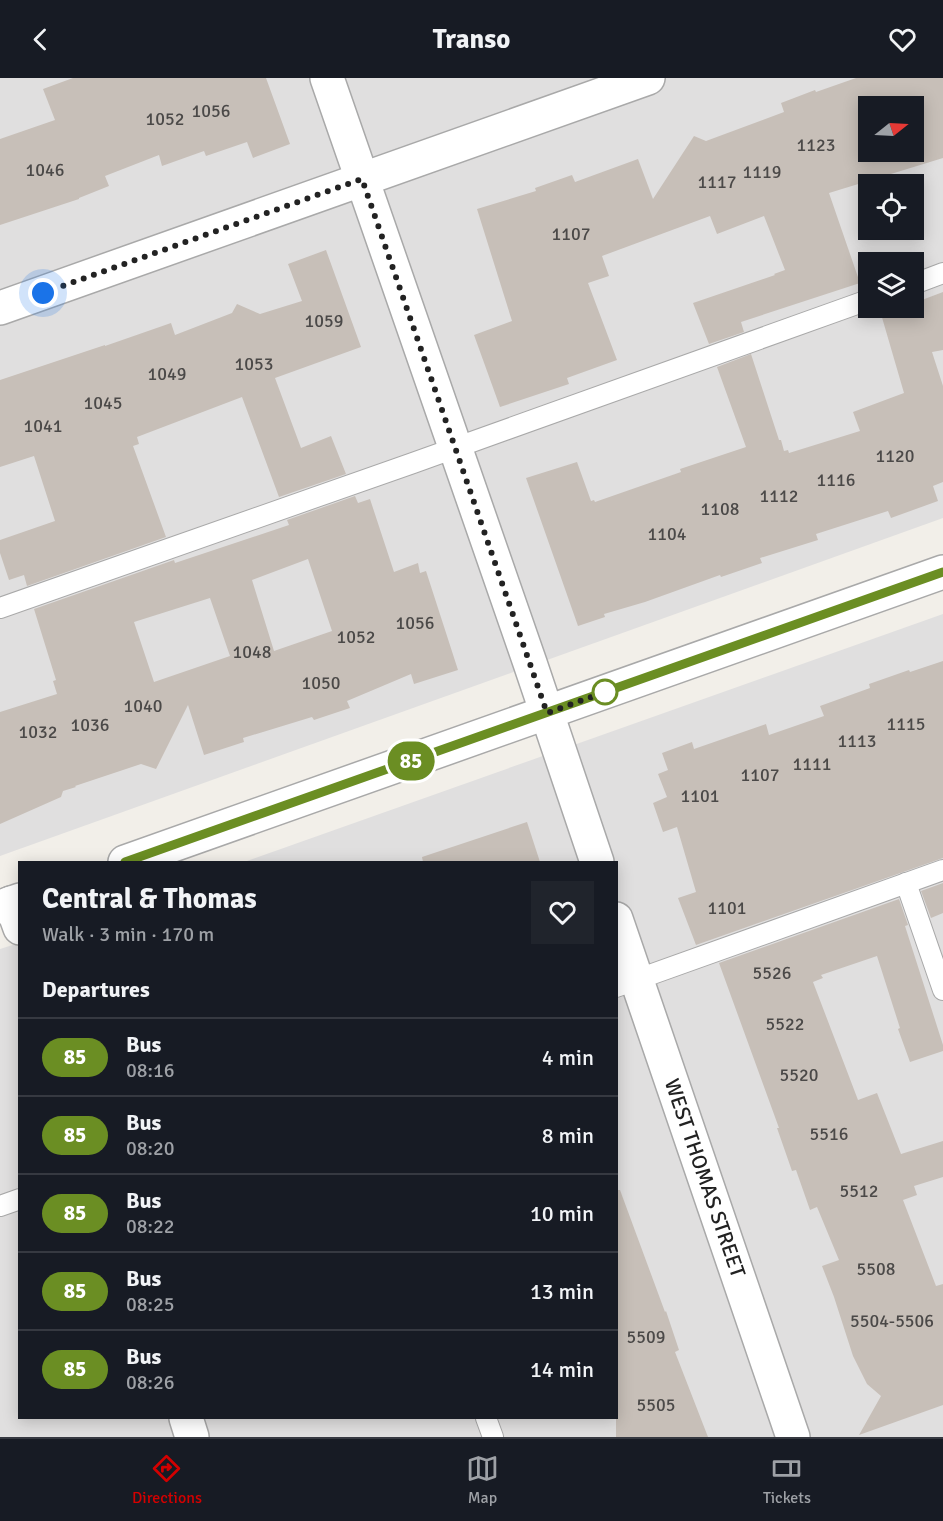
<!DOCTYPE html>
<meta charset="utf-8">
<style>
:root{--surface:#171b24;--page:#20242c;--text:#f1f3f6;--muted:#9ea1a6;--line:#363941;--accent:#d40000}
body{margin:0;font-family:Signika,sans-serif;background:var(--page);color:var(--text);height:100vh;display:flex;flex-direction:column;font-size:22px;white-space:nowrap}
*{box-sizing:border-box;margin:0}
p{font-size:20px;color:var(--muted)}
.icon{flex:none;width:33px;height:33px;fill:none;stroke:currentColor;stroke-width:2;stroke-linecap:round;stroke-linejoin:round}
.map{position:relative;flex:1;overflow:hidden}
.drawer{position:absolute;left:18px;top:783px;width:600px;height:558px;display:flex;flex-direction:column;background:var(--surface);border-radius:0px;box-shadow:0 3px 15px #0003}
.drawer>*{flex:none}
.badge{padding:0 12px;border-radius:20px;font-size:21px;line-height:39px}
.needle{width:39px;rotate:72deg}
.buttons{position:absolute;left:858px;top:18px;display:grid;gap:12px}
.buttons a{display:grid;place-items:center;width:66px;height:66px;border-radius:0px;background:var(--surface);box-shadow:0 3px 15px #0003;font-size:30px}
.you{position:absolute;width:30px;height:30px;margin:-15px;border:4px solid #fff;border-radius:50%;background:#1a73e8;box-shadow:0 0 0 9px #1a73e833}
.map>.badge{position:absolute;translate:-50% -50%;box-shadow:0 0 0 3px #fff}
h2{padding:0 24px;font-size:22px;line-height:54px}
.round{display:grid;place-items:center;flex:none;width:63px;height:63px;border-radius:0px;background:var(--page)}
.summary{display:flex;align-items:center;justify-content:space-between;height:102px;padding:0 24px}
h1{font-size:28px;font-weight:800;line-height:45px}
ul{padding:0;list-style:none}
li{display:flex;align-items:center;gap:18px;height:78px;padding:0 24px;border-top:2px solid var(--line)}
li div{flex:1}
li b{display:block;font-size:22px}
li em{font-style:normal}
li .badge{min-width:66px;font-weight:700;text-align:center}
header{display:flex;justify-content:space-between;align-items:center;height:78px;padding:0 24px;background:var(--surface);font-size:27px;font-weight:800}
.menu{display:flex;justify-content:space-around;align-items:center;height:84px;border-top:2px solid var(--line);background:var(--surface);font-size:16px;color:var(--muted)}
.menu a{display:grid;justify-items:center;gap:3px}
.menu .active{color:var(--accent)}
.map>svg:first-child{display:block}
.residential{fill:#e0dfdf;fill-rule:evenodd}
.building{fill:#c7bfb8;fill-rule:evenodd}
.lines{fill:none;stroke-linecap:round;stroke-linejoin:round}
.service-casing{stroke:#a9a9a9;stroke-width:22}
.minor-casing{stroke:#a9a9a9;stroke-width:36}
.tertiary-casing{stroke:#a9a9a9;stroke-width:36}
.service{stroke:#fff;stroke-width:20}
.minor{stroke:#fff;stroke-width:33}
.tertiary{stroke:#fff;stroke-width:33}
.line-casing{stroke:#fff;stroke-width:14}
.line{stroke:#6b8e23;stroke-width:9}
.walk{stroke:#222;stroke-width:6;stroke-dasharray:0 10.8}
.stop-dot{fill:#fff;stroke:#6b8e23;stroke-width:3}
.labels{text-anchor:middle;dominant-baseline:central;stroke-width:5;stroke-linejoin:round;paint-order:stroke}
.number-label{font-size:18px;fill:#4b4948}
.street-label{font-size:21px;fill:#222;stroke:#fff}
</style>
<header><svg class="icon" aria-label="back" viewBox="0 0 24 24"><path d="M15 5l-7 7 7 7"/></svg>Transo<svg class="icon" aria-label="heart" viewBox="0 0 24 24"><path d="M12 20l-8-8c-3-5 5-10 8-4 3-6 11-1 8 4z"/></svg></header>
<div class="map">
<svg width="943" height="1359" viewBox="0 0 943 1359">
<rect width="100%" height="100%" fill="#f2efe9"/>
<g class="residential">
<path d="M0 0H943V440L0 778ZM868 28H914V74H868ZM868 106H914V152H868ZM868 184H914V230H868Z"/>
<path d="M943 536V1359H0V871L19 865 20 1340H616V784H244Z"/>
</g>
<g class="building">
<path d="M73 0H266L290 66 253 80 247 64 206 78 204 73 162 88 159 77 105 98 109 108 79 120V121L0 147V61L55 42 43 11Z"/>
<path d="M856 0H943V80L829 115 860 205 741 244 744 254 709 266 693 225 775 197 774 196 785 192 764 138 717 156 710 138 602 178 609 198 588 205 617 282 567 300 569 306 500 329 474 257 512 243 477 131 536 113 535 110 572 97 575 104 638 81 653 121 694 58 706 63 784 34 781 25 815 12 816 14ZM868 28H914V74H868Z"/>
<path d="M326 172 361 269 275 300 301 370 331 358 346 396 279 419 242 319 137 359 139 366 133 368 166 459 27 508 24 497 9 502 0 475V462L55 443 34 378 0 389V302L105 267V268L171 245 175 257 232 235 237 226 260 236 302 223 288 186Z"/>
<path d="M943 214V272L932 274 943 308V404L933 408 938 423 891 440 888 433 816 456 818 462 760 480 762 485 721 499 720 497 645 524 604 536 605 539 578 548 526 400 577 384 591 423 594 422 595 424 681 394 680 391 746 369 717 289 751 276 779 362H781L784 373 788 372 789 375 860 353 853 334 904 315 881 236 901 230H914V225Z"/>
<path d="M355 418 358 425 370 421 394 494 418 485 420 495 426 493 458 592 414 606 411 596 347 623 350 630 314 642 312 639 243 660 244 664 204 677 188 627 156 691 141 686 75 708 76 709 63 713 61 719 0 746V634L57 616 53 603 56 602 34 531 174 482 175 485 289 447 287 442ZM308 481 332 553 274 573 252 502ZM210 520 230 578 154 604 134 544Z"/>
<path d="M943 583V780L696 867 678 820 696 814 677 749 663 754 653 725 667 719 658 696 668 692 662 675 692 664 694 671 766 646 769 657 824 638 820 628 870 610 869 606 909 592 910 594Z"/>
<path d="M527 744 540 784H423L422 779Z"/>
<path d="M943 805V835L931 840 921 813Z"/>
<path d="M899 821 908 847 905 848 943 967V973L910 984 898 951 900 950 877 878 821 897 823 900 813 904 858 1022 877 1015 901 1076 943 1063V1099L914 1108 917 1117 903 1122 936 1208 943 1206V1327L859 1357 881 1318 867 1306 853 1278 834 1219 822 1188 839 1182 817 1129 810 1132 796 1092 792 1093 777 1050H779L719 885Z"/>
<path d="M616 1112H620L665 1234 666 1233 679 1272 675 1274 708 1359H616Z"/>
</g>
<g class="lines">
<g class="service-casing">
<g id="service">
<path d="M914 206 943 195"/>
<path d="M0 530 413 385 868 222"/>
<path d="M906 805 943 912"/>
<path d="M616 909 943 792"/>
<path d="M0 1128 20 1121"/>
<path d="M486 1340 493 1359"/>
</g>
</g>
<g class="minor-casing">
<g id="minor">
<path d="M327 0 530 585 597 784"/>
<path d="M0 230 648 0"/>
<path d="M11 825 20 850"/>
<path d="M616 841 793 1359"/>
<path d="M186 1340 192 1359"/>
</g>
</g>
<g class="tertiary-casing">
<g id="tertiary">
<path d="M125 784 943 494"/>
<path d="M0 829 20 822"/>
</g>
</g>
<use href="#service" class="service"/>
<use href="#minor" class="minor"/>
<use href="#tertiary" class="tertiary"/>
</g>
<g class="lines">
<g class="line-casing">
<path id="line" d="M125 784 943 494"/>
</g>
<use href="#line" class="line"/>
<path class="walk" d="M43 215 362 101 547 635 605 614"/>
</g>
<circle class="stop-dot" cx="605" cy="614" r="12"/>
<g class="labels">
<g class="number-label">
<text x="211" y="33">1056</text>
<text x="165" y="41">1052</text>
<text x="816" y="67">1123</text>
<text x="45" y="92">1046</text>
<text x="762" y="94">1119</text>
<text x="717" y="104">1117</text>
<text x="571" y="156">1107</text>
<text x="324" y="243">1059</text>
<text x="254" y="286">1053</text>
<text x="167" y="296">1049</text>
<text x="103" y="325">1045</text>
<text x="43" y="348">1041</text>
<text x="895" y="378">1120</text>
<text x="836" y="402">1116</text>
<text x="779" y="418">1112</text>
<text x="720" y="431">1108</text>
<text x="667" y="456">1104</text>
<text x="415" y="545">1056</text>
<text x="356" y="559">1052</text>
<text x="252" y="574">1048</text>
<text x="321" y="605">1050</text>
<text x="143" y="628">1040</text>
<text x="906" y="646">1115</text>
<text x="90" y="647">1036</text>
<text x="38" y="654">1032</text>
<text x="857" y="663">1113</text>
<text x="812" y="686">1111</text>
<text x="760" y="697">1107</text>
<text x="700" y="718">1101</text>
<text x="727" y="830">1101</text>
<text x="772" y="895">5526</text>
<text x="785" y="946">5522</text>
<text x="799" y="997">5520</text>
<text x="829" y="1056">5516</text>
<text x="859" y="1113">5512</text>
<text x="876" y="1191">5508</text>
<text x="892" y="1243">5504-5506</text>
<text x="646" y="1259">5509</text>
<text x="656" y="1327">5505</text>
</g>
<g class="street-label">
<text transform="translate(705 1100) rotate(71)">WEST THOMAS STREET</text>
</g>
</g>
</svg>
<div class="buttons">
<a><svg class="needle" viewBox="-14 -14 28 28"><path d="M0-13l5 13h-10z" fill="#e53935"/><path d="M0 13l5-13h-10z" fill="#9ea1a6"/></svg></a>
<a><svg class="icon" aria-label="locate" viewBox="0 0 24 24"><circle cx="12" cy="12" r="6"/><path d="M12 2v4M12 18v4M2 12h4M18 12h4"/></svg></a>
<a><svg class="icon" aria-label="layers" viewBox="0 0 24 24"><path d="M12 4l9 5-9 5-9-5zM3 14l9 5 9-5"/></svg></a>
</div>
<div class="you" style="left:43px;top:215px"></div>
<b class="badge" style="left:411px;top:683px;background:#6b8e23;color:#fff">85</b>
<section class="drawer">
<div class="summary"><div><h1>Central &amp; Thomas</h1><p>Walk · 3 min · 170 m</p></div><a class="round"><svg class="icon" aria-label="heart" viewBox="0 0 24 24"><path d="M12 20l-8-8c-3-5 5-10 8-4 3-6 11-1 8 4z"/></svg></a></div>
<h2>Departures</h2>
<ul>
<li><span class="badge" style="background:#6b8e23;color:#fff">85</span><div><b>Bus</b><p>08:16</p></div><em>4 min</em></li>
<li><span class="badge" style="background:#6b8e23;color:#fff">85</span><div><b>Bus</b><p>08:20</p></div><em>8 min</em></li>
<li><span class="badge" style="background:#6b8e23;color:#fff">85</span><div><b>Bus</b><p>08:22</p></div><em>10 min</em></li>
<li><span class="badge" style="background:#6b8e23;color:#fff">85</span><div><b>Bus</b><p>08:25</p></div><em>13 min</em></li>
<li><span class="badge" style="background:#6b8e23;color:#fff">85</span><div><b>Bus</b><p>08:26</p></div><em>14 min</em></li>
</ul>
</section>
</div>
<nav class="menu">
<a class="active"><svg class="icon" aria-label="directions" viewBox="0 0 24 24"><path d="M12 3l9 9-9 9-9-9zM9 14v-3h6M13 9l2 2-2 2"/></svg>Directions</a>
<a><svg class="icon" aria-label="map" viewBox="0 0 24 24"><path d="M3 6l6-2 6 2 6-2v14l-6 2-6-2-6 2zM9 4v14M15 6v14"/></svg>Map</a>
<a><svg class="icon" aria-label="tickets" viewBox="0 0 24 24"><path d="M3 7h18v10H3zM15 7v10"/></svg>Tickets</a>
</nav>
